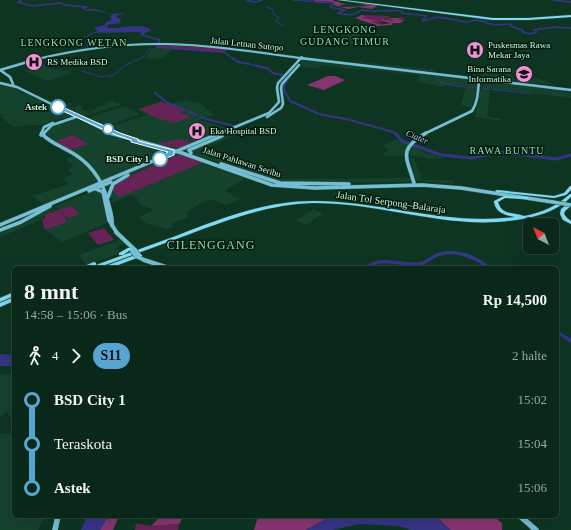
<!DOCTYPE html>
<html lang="id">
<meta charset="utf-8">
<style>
:root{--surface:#0a281a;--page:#183427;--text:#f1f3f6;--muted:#99a6a2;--line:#2a4439}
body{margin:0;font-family:"Times New Roman",serif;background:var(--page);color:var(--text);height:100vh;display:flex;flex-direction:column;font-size:15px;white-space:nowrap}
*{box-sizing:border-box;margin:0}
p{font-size:13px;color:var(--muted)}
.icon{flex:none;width:22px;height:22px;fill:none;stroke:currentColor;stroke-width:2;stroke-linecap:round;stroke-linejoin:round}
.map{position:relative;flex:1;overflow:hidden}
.details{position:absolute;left:12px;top:266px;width:547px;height:252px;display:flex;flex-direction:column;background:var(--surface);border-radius:6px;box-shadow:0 4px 16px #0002,0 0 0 1px var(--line)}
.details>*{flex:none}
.badge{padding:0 8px;border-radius:13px;font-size:14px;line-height:26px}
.needle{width:26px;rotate:318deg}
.tools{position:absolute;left:523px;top:218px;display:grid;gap:8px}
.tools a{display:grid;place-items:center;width:36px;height:36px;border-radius:6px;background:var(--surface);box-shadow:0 4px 16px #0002,0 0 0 1px var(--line);font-size:20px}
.map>.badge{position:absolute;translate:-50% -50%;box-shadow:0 0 0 2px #fff}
.legs{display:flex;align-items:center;gap:6px;height:44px;padding:0 12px;font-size:13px}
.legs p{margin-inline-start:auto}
.head{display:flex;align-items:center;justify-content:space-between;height:68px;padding:0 12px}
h1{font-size:22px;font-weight:700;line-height:30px}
ul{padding:0 12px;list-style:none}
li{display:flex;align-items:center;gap:14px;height:44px;font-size:15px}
li i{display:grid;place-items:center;width:6px;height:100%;margin:0 5px;background:currentColor}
li i::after{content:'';width:10px;height:10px;margin:-5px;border:3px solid;border-radius:50%;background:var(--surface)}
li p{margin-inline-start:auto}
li:first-child i{background:linear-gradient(#0000 50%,currentColor 0)}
li:last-child i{background:linear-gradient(currentColor 50%,#0000 0)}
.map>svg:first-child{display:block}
.built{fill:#15422d}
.green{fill:#682356}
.forest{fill:#873571}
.water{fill:#363486}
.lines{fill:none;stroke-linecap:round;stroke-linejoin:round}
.stream{stroke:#363486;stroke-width:1}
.river-far3{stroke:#363486;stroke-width:1.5}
.river-far2{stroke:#363486;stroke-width:2}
.river-far1{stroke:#363486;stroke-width:3}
.river{stroke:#363486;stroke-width:3.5}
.major-far4-casing{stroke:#2c5340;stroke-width:2.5}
.major-far3-casing{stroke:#2c5340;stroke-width:3}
.major-far2-casing{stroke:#2c5340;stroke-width:4.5}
.major-far1-casing{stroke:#2c5340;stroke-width:5}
.major-casing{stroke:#2c5340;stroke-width:6}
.highway-casing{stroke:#2c5340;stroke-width:1}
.major-far4{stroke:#75bed4;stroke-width:2}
.major-far3{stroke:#75bed4;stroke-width:2.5}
.major-far2{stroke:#75bed4;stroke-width:3.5}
.major-far1{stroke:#75bed4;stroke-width:4}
.major{stroke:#75bed4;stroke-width:5.5}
.highway{fill:#81daf5;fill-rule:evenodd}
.major-bridge-far1-casing{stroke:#2c5340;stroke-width:4.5;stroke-linecap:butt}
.major-bridge-casing{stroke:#2c5340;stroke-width:5;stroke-linecap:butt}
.major-bridge-far1{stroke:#75bed4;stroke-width:3.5}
.major-bridge{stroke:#75bed4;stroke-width:4}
.line-1{fill:#57a6d2;stroke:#fff}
.stop-1-dot{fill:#fff;stroke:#57a6d2;stroke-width:2}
.labels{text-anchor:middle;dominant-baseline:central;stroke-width:3;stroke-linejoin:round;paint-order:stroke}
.far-street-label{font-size:9px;fill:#cff3de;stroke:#001b0d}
.far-poi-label{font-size:9px;fill:#cff3de;stroke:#001b0d;text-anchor:start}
.far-stop-label{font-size:9px;font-weight:bold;fill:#cff3de;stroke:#001b0d;text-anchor:end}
.far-water-label{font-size:9px;font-style:italic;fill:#c8cefd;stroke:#001b0d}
.far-quarter-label{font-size:10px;letter-spacing:1px;fill:#94deb5;stroke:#001b0d}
.street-label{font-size:10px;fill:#cff3de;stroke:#001b0d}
.quarter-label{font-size:12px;letter-spacing:1px;fill:#94deb5;stroke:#001b0d}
</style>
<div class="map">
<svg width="571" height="530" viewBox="0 0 571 530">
<rect width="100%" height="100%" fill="#0d3522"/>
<g class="built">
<path d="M350 32 368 38 365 39 369 41 359 40 364 42 355 45 348 43 349 40 340 37 348 35 344 33Z"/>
<path d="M153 48 172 49 162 59 145 58Z"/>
<path d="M305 59 474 79 478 81 473 108 461 105 466 87 445 85 444 87 417 82 420 75 361 69 359 70 322 65 318 68 297 67Z"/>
<path d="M355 61 378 64 394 65 436 70 431 72 352 62Z"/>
<path d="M41 64 52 69 71 71 72 73 48 81 23 70Z"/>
<path d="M501 66 517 71 511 75 513 76 514 81 480 77 481 72 500 74Z"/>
<path d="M516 77 539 79 556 85 516 82Z"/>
<path d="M482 80 564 90V92L571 93V98L480 87Z"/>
<path d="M0 84 11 86 71 116 42 125H32L14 127 1 117 4 116 0 113Z"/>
<path d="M481 88 490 89 487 117 502 119V121L475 117Z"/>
<path d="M113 100 115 103H122L121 105 84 116H79L56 105 70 103 74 104 68 106 71 108 80 105 83 108 81 109 85 111 87 110 89 113 91 112 90 111 96 109V107L107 104 106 102Z"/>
<path d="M187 100 193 103 198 102 214 114 200 120 243 132 206 148 220 153 216 156 279 179 411 178 412 182 287 183 269 180 209 159 204 162 246 178 224 191 240 199 226 205 210 199 199 204 187 212 186 214 189 215 185 219 171 223 175 226 167 229 147 224 139 217 153 210 142 205 139 203 137 198 132 195 112 203 105 181 43 204 32 196 69 184 62 178 73 174 71 172 66 173 70 171 67 169 74 166 65 159 78 156 51 141 44 135 45 132 53 126 75 118 101 130 147 115 137 109 161 101 168 104Z"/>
<path d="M124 106 141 114 106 126 88 118Z"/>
<path d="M394 140H399L408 144 403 156H382L389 149 382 146Z"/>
<path d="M412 145 424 152 445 158 431 159 412 156 410 155 409 150Z"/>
<path d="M410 158H414L422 180H453L454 184 417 181Z"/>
<path d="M96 190H99L103 194 107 223 63 242 45 230 67 222 65 219 66 217 55 206Z"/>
<path d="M51 207 56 211 46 214 43 219 0 237V232L19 224Z"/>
<path d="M314 209 323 214 306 225 295 221Z"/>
<path d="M120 240 124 244 117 246 119 253 110 257 86 265 79 255Z"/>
<path d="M0 374 14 375V425L7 412 0 417Z"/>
<path d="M14 433V516H45L38 530H0V434Z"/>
</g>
<g class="green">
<path d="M366 15 389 16 390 17 387 18 396 21 401 18 399 17 404 16 401 17 406 19 398 20 399 22H402L391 21 392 20C389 19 383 19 379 20L384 22H377L384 24 388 23 385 22 395 24 381 25 370 21 371 20 362 18Z"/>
<path d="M157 45H166L228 49 223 53 156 48Z"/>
<path d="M162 102 184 110 180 112 191 117 174 123 154 117 139 109Z"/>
<path d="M73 135 88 144 70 150 53 142Z"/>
<path d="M179 139 196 143 181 148 155 144Z"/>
<path d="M178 155H183L204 162 120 197 113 191 114 185 125 178Z"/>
<path d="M71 206 80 214 68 218 60 211 66 218 65 219 67 222 45 230 42 220 45 218 46 214Z"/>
<path d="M104 228 114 240 98 245 88 233Z"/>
<path d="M136 523 151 526 179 524 178 530H135Z"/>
</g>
<g class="forest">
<path d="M314 0H334L333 1 340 2 339 3 348 4 340 5 341 7 368 6 359 4 379 5 372 9 358 7 348 9 334 5V2L318 1 317 2 325 3H317Z"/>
<path d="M362 15 366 16 362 18 378 21H370L381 25 391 23 379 20C386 18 392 22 398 21H392L394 20 387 18H409H401L398 20H405L400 23H392V25L378 26 355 18Z"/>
<path d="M328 76H335L345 80 324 90 307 85Z"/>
<path d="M108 516H119L113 530H100Z"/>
<path d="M161 516H184L179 524 151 526Z"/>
<path d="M258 516H331L306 530H254Z"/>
<path d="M426 516H493L502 523V530H450L440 520Z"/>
</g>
<g class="water">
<path d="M96 9 109 14 125 13 118 15 116 17 120 19 121 23 107 25 108 28C122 29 143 21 152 31L146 32 142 36 140 32 92 33 98 31 93 28 105 25V23L112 19 110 18 112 15 93 10Z"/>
<path d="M0 354 14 355V366H0Z"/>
<path d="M87 516H108L100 530H81Z"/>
<path d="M331 516H426L440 520 450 530H412L398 526 359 524 332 530H306Z"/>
</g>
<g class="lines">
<g class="stream">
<path d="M267 7 273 9V14L279 17 275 21 283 25"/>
<path d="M480 20H491"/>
<path d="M88 48 87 36 93 33"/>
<path d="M142 58 151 48"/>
<path d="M82 71 101 77 113 75"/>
<path d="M433 75C443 88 462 86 477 88"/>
<path d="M110 78 124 66 141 58"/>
<path d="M482 88 532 94"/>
</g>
<g class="river-far3">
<path d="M21 0 18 2 32 6 60 3 65 5 87 7 83 8 86 10H97"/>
<path d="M250 0 247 1 256 2 262 0"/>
<path d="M294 0 334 3 330 7 345 10 338 13C347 16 354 16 361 10 375 13 388 9 402 11V13L427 16 422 20 423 21 437 17 467 22 477 20 495 25 512 24 511 26 524 31 522 32 530 34 537 32 534 30 555 27 571 28"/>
<path d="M553 0 571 2"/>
<path d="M142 33V35L160 40 157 47 224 52 233 59"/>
<path d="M274 54 299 57"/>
</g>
<g class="river-far2">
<path d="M232 58 238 62 250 64"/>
<path d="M253 65 267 68 273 73 282 75"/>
<path d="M290 76 284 86V90L290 101 319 114 346 119 390 131 397 134"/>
<path d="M155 93 168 103 185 110"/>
<path d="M188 111 196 115"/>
<path d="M200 117 204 118"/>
<path d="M206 119 234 126"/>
</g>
<path class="river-far1" d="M395 133 402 141 441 155 472 158 498 152 556 159 571 155"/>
<g class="river">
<path d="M364 268C385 256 396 265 418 264 425 264 431 258 437 255 454 248 476 257 489 268"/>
<path d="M557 332 571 341"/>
</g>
<g class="major-far4-casing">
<g id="major-far4">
<path d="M37 59C79 49 124 43 167 44 214 45 261 53 307 59"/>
<path d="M300 59 302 57"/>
</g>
</g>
<g class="major-far3-casing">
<g id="major-far3">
<path d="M300 58 571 90"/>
<path d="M0 70 41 58"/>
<path d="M0 70 10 77 13 84"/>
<path d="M0 83 17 87 112 134"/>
<path d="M267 117 281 108 283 104 281 88 282 84 299 65"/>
<path d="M98 124 119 134"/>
<path d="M41 134 44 127 53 123"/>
<path d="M43 134 52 125 76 117"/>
<path d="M218 134 269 113 279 102 277 88 278 83 301 58"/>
<path d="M424 134 472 111C478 102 478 91 479 80L476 79"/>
</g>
</g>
<g class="major-far2-casing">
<g id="major-far2">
<path d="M44 133 43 135C50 142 58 145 67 150 89 161 102 178 108 202 110 210 113 217 112 226"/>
<path d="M110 133 182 153 272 185 315 188 422 185 461 188 553 202"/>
<path d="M41 135 42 133"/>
<path d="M191 153 189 150 222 136"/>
<path d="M221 164 280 183 349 184"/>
<path d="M414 183C407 157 397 150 426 133"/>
<path d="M96 189 103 192 109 220 117 233"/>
<path d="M89 191 111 182"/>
<path d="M108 197 113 184 128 175"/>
<path d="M0 225 220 133"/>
<path d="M0 230 21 222 50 206"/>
</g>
</g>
<g class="major-far1-casing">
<g id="major-far1">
<path d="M116 232 135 250"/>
<path d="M136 256 144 260 169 268"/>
</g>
</g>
<g class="major-casing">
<g id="major">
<path d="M520 516 536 530"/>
<path d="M55 530 58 516"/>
</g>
</g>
<g class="highway-casing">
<g id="highway">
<path d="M338 0H344L493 18H528L571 15V17L528 20H493Z"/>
<path d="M570 186H571V190L566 195 554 198 497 192 495 191 497 190 554 196 564 193Z"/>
<path d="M570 194H571V197C556 212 536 217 516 220 501 222 486 223 470 222 417 219 365 202 311 203 264 205 222 222 179 238 152 248 124 258 97 268H81L82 267 94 262 96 263V265C123 255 149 246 176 236 220 219 265 201 313 201 382 201 446 226 515 217 505 215 496 213 494 202V201L504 196 528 197V199H526L505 198 498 202C502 216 514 212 524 216 541 213 557 206 570 194Z"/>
<path d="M569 203H571V206L565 211 564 214 567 218 571 221V224L563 220 560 214 561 209Z"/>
<path d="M128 248H132V249L123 255H119V253Z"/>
<path d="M138 254H140L142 255V256L110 268H102L103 267Z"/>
<path d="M14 292V296L0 302V298Z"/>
<path d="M14 297V301L0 307V303Z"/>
</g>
</g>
<use href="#major-far4" class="major-far4"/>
<use href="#major-far3" class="major-far3"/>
<use href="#major-far2" class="major-far2"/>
<use href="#major-far1" class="major-far1"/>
<use href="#major" class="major"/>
<use href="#highway" class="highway"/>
<g class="major-bridge-far1-casing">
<path id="major-bridge-far1" d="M553 202 571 205"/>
</g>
<g class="major-bridge-casing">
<g id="major-bridge">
<path d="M135 250 139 255"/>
<path d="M132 251 136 256"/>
</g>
</g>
<use href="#major-bridge-far1" class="major-bridge-far1"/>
<use href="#major-bridge" class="major-bridge"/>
</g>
<path class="line-1" d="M56 106H60L120 133 138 139V141L174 150V155L162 160H157V158L168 152 131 142V140L116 135 56 108Z"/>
<defs>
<g id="hospital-disc" transform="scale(0.9)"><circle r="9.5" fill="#f391d5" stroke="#001b0d"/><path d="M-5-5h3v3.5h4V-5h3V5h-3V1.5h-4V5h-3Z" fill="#111"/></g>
<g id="university-disc" transform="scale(0.9)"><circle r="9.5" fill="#f391d5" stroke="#001b0d"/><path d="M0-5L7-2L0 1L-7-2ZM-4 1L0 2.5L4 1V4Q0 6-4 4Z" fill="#111"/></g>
</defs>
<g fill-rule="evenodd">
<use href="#hospital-disc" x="475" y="50"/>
<use href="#hospital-disc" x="34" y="62"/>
<use href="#university-disc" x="524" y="74"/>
<use href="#hospital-disc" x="197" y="131"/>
</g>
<g class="stop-1-dot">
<circle cx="58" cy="107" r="7"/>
<circle cx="108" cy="129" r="5"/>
<circle cx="160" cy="159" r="7"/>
</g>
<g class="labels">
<g class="far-street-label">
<text transform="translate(247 44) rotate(6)">Jalan Letnan Sutopo</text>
<text transform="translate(242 162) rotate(18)">Jalan Pahlawan Seribu</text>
</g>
<g class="far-poi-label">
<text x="488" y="45">Puskesmas Rawa<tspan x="488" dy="10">Mekar Jaya</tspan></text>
<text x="47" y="62">RS Medika BSD</text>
<text x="511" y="69" text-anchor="end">Bina Sarana<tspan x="511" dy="10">Informatika</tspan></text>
<text x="210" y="131">Eka Hospital BSD</text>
</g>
<g class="far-stop-label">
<text x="47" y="107">Astek</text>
<text x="149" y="159">BSD City 1</text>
</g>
<g class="far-water-label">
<text transform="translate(417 137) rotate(23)">Ciater</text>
</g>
<g class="far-quarter-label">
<text x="345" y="29">LENGKONG<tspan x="345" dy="12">GUDANG TIMUR</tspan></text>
<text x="74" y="42">LENGKONG WETAN</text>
<text x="507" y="150">RAWA BUNTU</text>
</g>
<g class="street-label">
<text transform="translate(391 202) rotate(8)">Jalan Tol Serpong–Balaraja</text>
</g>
<g class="quarter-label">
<text x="211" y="245">CILENGGANG</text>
</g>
</g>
</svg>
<div class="tools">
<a><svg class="needle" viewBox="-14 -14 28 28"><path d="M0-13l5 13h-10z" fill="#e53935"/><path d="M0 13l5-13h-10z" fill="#99a6a2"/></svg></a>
</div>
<section class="details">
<div class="head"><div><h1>8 mnt</h1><p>14:58 – 15:06 · Bus</p></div><b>Rp 14,500</b></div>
<div class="legs"><svg class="icon" aria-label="walk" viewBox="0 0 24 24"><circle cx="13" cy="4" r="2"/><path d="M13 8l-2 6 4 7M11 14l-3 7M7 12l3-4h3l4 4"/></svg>4<svg class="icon" aria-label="forward" viewBox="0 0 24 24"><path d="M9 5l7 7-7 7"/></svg><b class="badge" style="background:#57a6d2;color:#111">S11</b><p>2 halte</p></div>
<ul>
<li><i style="color:#57a6d2"></i><b>BSD City 1</b><p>15:02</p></li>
<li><i style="color:#57a6d2"></i><span>Teraskota</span><p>15:04</p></li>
<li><i style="color:#57a6d2"></i><b>Astek</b><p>15:06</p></li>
</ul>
</section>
</div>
